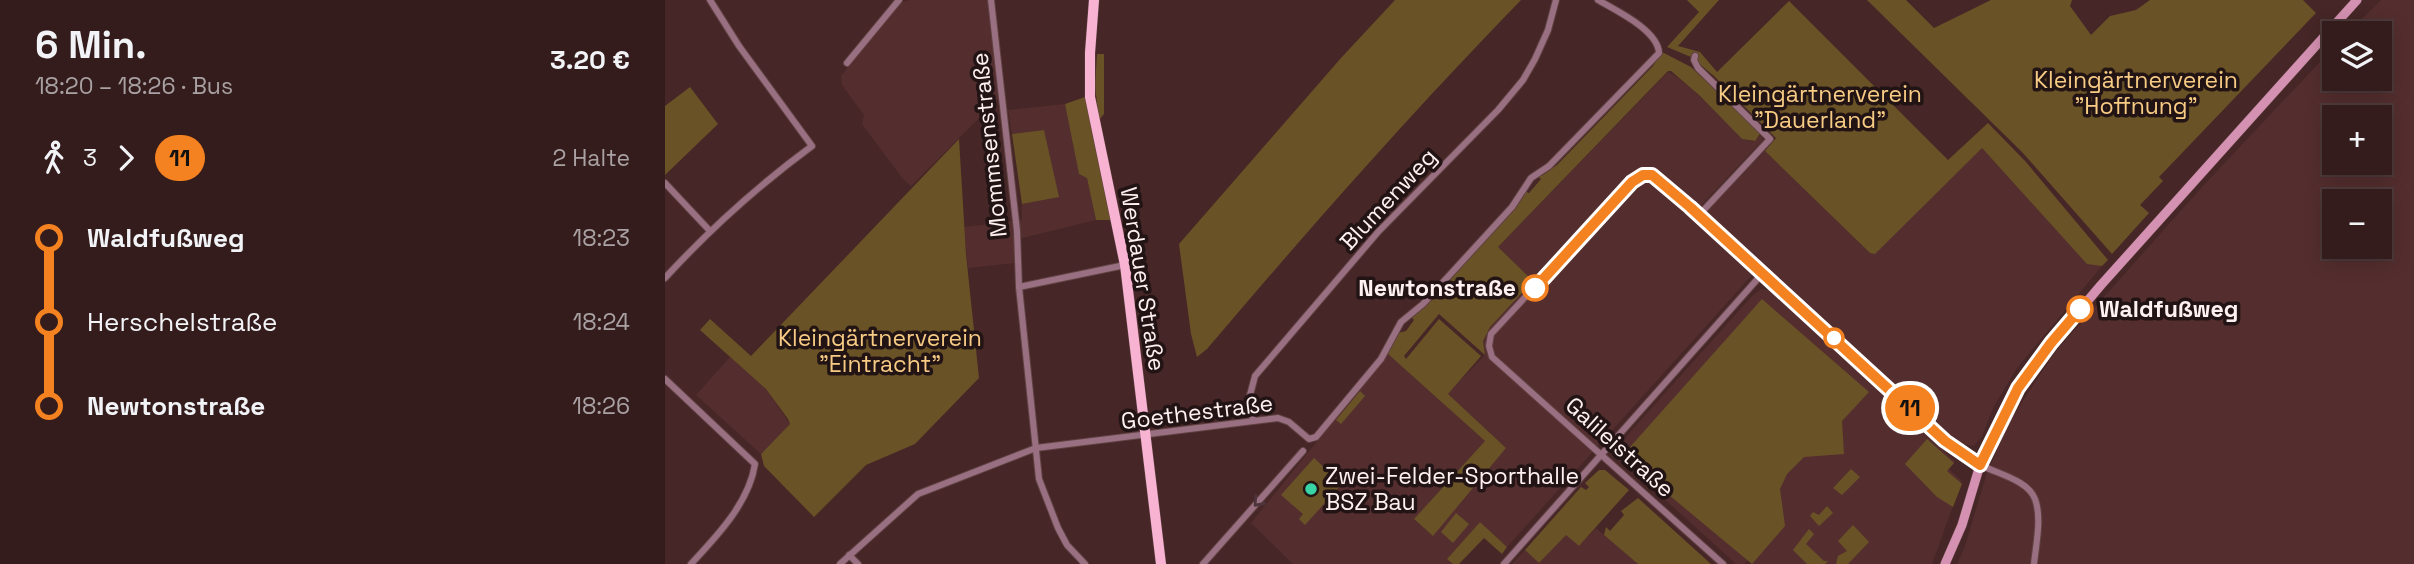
<!DOCTYPE html>
<html lang="de">
<meta charset="utf-8">
<style>
:root{--surface:#341c1c;--page:#3f2929;--text:#f1f3f6;--muted:#a9a1a3;--line:#4e3a3b}
body{margin:0;font-family:"Space Grotesk",sans-serif;background:var(--page);color:var(--text);height:100vh;display:flex;flex-direction:column;font-size:26px;white-space:nowrap}
*{box-sizing:border-box;margin:0}
p{font-size:23px;color:var(--muted)}
.icon{flex:none;width:38px;height:38px;fill:none;stroke:currentColor;stroke-width:2;stroke-linecap:round;stroke-linejoin:round}
.map{position:relative;flex:1;overflow:hidden}
.drawer{display:flex;flex-direction:column;background:var(--surface);width:665px}
.drawer>*{flex:none}
.badge{padding:0 14px;border-radius:23px;font-size:24px;line-height:46px}
.controls{position:absolute;left:1657px;top:21px;display:grid;gap:14px}
.controls a{display:grid;place-items:center;width:70px;height:70px;border-radius:0px;background:var(--surface);box-shadow:0 4px 18px #0003,0 0 0 2px var(--line);font-size:35px}
.map>.badge{position:absolute;translate:-50% -50%;box-shadow:0 0 0 4px #fff}
.legs{display:flex;align-items:center;gap:10px;height:77px;padding:0 35px;font-size:23px}
.legs p{margin-inline-start:auto}
.headline{display:flex;align-items:center;justify-content:space-between;height:119px;padding:0 35px}
h1{font-size:38px;font-weight:700;line-height:52px}
ul{padding:0 35px;list-style:none}
li{display:flex;align-items:center;gap:24px;height:84px;font-size:26px}
li i{display:grid;place-items:center;width:10px;height:100%;margin:0 9px;background:currentColor}
li i::after{content:'';width:18px;height:18px;margin:-9px;border:5px solid;border-radius:50%;background:var(--surface)}
li p{margin-inline-start:auto}
li:first-child i{background:linear-gradient(#0000 50%,currentColor 0)}
li:last-child i{background:linear-gradient(currentColor 50%,#0000 0)}
main{display:flex;flex:1;min-height:0}
.map>svg:first-child{display:block}
.built{fill:#542e2f;fill-rule:evenodd}
.green{fill:#6a5227}
.lines{fill:none;stroke-linecap:round;stroke-linejoin:round}
.street-casing{stroke:#604242;stroke-width:8}
.secondary-casing{stroke:#604242;stroke-width:10}
.primary-casing{stroke:#604242;stroke-width:11}
.street{stroke:#996f82;stroke-width:6}
.secondary{stroke:#d491b1;stroke-width:9}
.primary{stroke:#f8b3d3;stroke-width:10}
.oneway{stroke:#4c343a}
.line-1-casing{stroke:#fff;stroke-width:16}
.line-1{stroke:#f58220;stroke-width:10}
.stop-1-dot{fill:#fff;stroke:#f58220;stroke-width:3.5}
.poi-dot{fill:#39d4a5;stroke:#221414;stroke-width:2.5}
.labels{text-anchor:middle;dominant-baseline:central;stroke-width:7;stroke-linejoin:round;paint-order:stroke}
.park-label{font-size:23px;fill:#f7cb84;stroke:#221414}
.street-label{font-size:23px;fill:#fff1f1;stroke:#221414}
.stop-label{font-size:23px;font-weight:bold;fill:#fff1f1;stroke:#221414;text-anchor:end}
.poi-label{font-size:23px;fill:#fff1f1;stroke:#221414;text-anchor:start}
</style>
<main>
<section class="drawer">
<div class="headline"><div><h1>6 Min.</h1><p>18:20 – 18:26 · Bus</p></div><b>3.20 €</b></div>
<div class="legs"><svg class="icon" aria-label="walk" viewBox="0 0 24 24"><circle cx="13" cy="4" r="2"/><path d="M13 8l-2 6 4 7M11 14l-3 7M7 12l3-4h3l4 4"/></svg>3<svg class="icon" aria-label="forward" viewBox="0 0 24 24"><path d="M9 5l7 7-7 7"/></svg><b class="badge" style="background:#f58220;color:#111">11</b><p>2 Halte</p></div>
<ul>
<li><i style="color:#f58220"></i><b>Waldfußweg</b><p>18:23</p></li>
<li><i style="color:#f58220"></i><span>Herschelstraße</span><p>18:24</p></li>
<li><i style="color:#f58220"></i><b>Newtonstraße</b><p>18:26</p></li>
</ul>
</section>
<div class="map">
<svg width="1749" height="564" viewBox="0 0 1749 564">
<rect width="100%" height="100%" fill="#462626"/>
<g class="built">
<path d="M245 0H323L334 98 246 186 238 179 197 124 199 115 177 85 176 76 237 2Z"/>
<path d="M1716 0H1749V564H1292L1300 546 1321 476 1344 422 1390 352 1537 187 1669 47 1670 79H1715V33H1683ZM1670 117H1715V163H1670ZM1670 201H1715V247H1670Z"/>
<path d="M1003 72 1012 77 1028 90 1077 139 1088 142 1096 135 1098 140 1094 144 1025 217 1088 274 842 547 815 522 782 559 788 564H628L586 523 723 354 820 441 749 519 767 535 841 448 782 394 820 355 818 341 825 327 868 281 832 248Z"/>
<path d="M400 104 414 174 422 177 431 220 349 240 350 263 303 268 299 227 357 220V204L393 197 379 130 347 134 343 110Z"/>
<path d="M1317 148 1422 263 1437 266 1352 368 1329 406 1317 436 1309 446 1297 444 1285 436 1041 213 1100 151 1205 253Z"/>
<path d="M1096 289 1104 290 1111 295 1290 461 1284 469 1297 481 1267 564H1087L1083 560 1079 564H1071L952 456 953 450 965 432 1088 295Z"/>
<path d="M65 357 101 389 125 424 96 454 31 395Z"/>
<path d="M931 528 973 564H847L860 550 874 563 901 534 914 546Z"/>
</g>
<g class="green">
<path d="M730 0H856C747 112 643 230 542 349L532 357 526 334 514 244 676 58Z"/>
<path d="M1022 0H1054L1013 46 1035 52 1052 72 1124 1 1283 160 1323 123 1361 162 1443 260 1437 266 1422 264 1317 148 1210 254 1205 253 1100 151 1111 138 1049 76 1026 57 1002 47 1034 12Z"/>
<path d="M1202 0H1241L1269 28 1326 0H1407L1405 6 1426 35 1445 16 1471 10 1485 0H1638L1651 13 1494 177 1498 181 1475 205 1484 213 1447 254 1357 152Z"/>
<path d="M997 52 1026 67 1090 128 1095 134 1090 141 1077 139 1034 95 1006 71H1003L833 247 868 281 825 327 818 341 820 355 774 314 739 356 741 359 774 319 816 356 783 394 841 448 768 536 749 519 820 441 723 354 733 333 741 331 749 320 745 316 766 300 854 202 859 191 864 193 876 179 872 176 878 175 892 165 988 66Z"/>
<path d="M432 54H439V114L434 120 430 86Z"/>
<path d="M25 87 53 124 0 175V106Z"/>
<path d="M420 97 446 220H431L422 178 414 174 400 104Z"/>
<path d="M379 130 394 197 357 204 347 134Z"/>
<path d="M294 139 301 254 314 378 250 444 201 465 149 517 99 466 96 454 125 424 123 419 101 389 35 330 45 319 86 356Z"/>
<path d="M1097 299 1204 392 1177 421 1179 454 1139 457 1122 474 1115 489 1120 526 1087 564 957 456Z"/>
<path d="M695 391 700 396 676 424 671 420Z"/>
<path d="M1262 439 1289 463 1282 471 1297 484 1288 507 1272 497 1240 464Z"/>
<path d="M649 458 677 484 640 525 634 519 638 514 616 495Z"/>
<path d="M1186 469 1195 477 1177 495 1168 488Z"/>
<path d="M934 470H940L964 490 914 546 901 535 874 563 860 550 916 487 921 490 924 487 920 483Z"/>
<path d="M973 498 1046 564H973L939 535 941 527 945 531 959 515 956 511Z"/>
<path d="M1162 506 1168 513 1154 526 1145 516 1148 512 1154 515Z"/>
<path d="M791 513 804 524 788 543 776 532Z"/>
<path d="M815 522 842 547 837 554 819 538 794 564H788L782 559Z"/>
<path d="M1188 525 1204 542 1183 564H1171L1173 556 1182 551 1173 541Z"/>
<path d="M1144 529 1149 534 1141 544 1159 561H1163L1160 564H1142L1128 550Z"/>
</g>
<g class="lines">
<g class="street-casing">
<g id="street">
<path d="M326 0 352 231 354 287 374 479 393 528 402 545 420 564"/>
<path d="M1030 56 1029 60 1033 68 1105 139 1034 215"/>
<path d="M182 63 234 0"/>
<path d="M0 183 45 231"/>
<path d="M0 278C45 229 94 185 147 146L74 46 45 0"/>
<path d="M354 287 460 265"/>
<path d="M0 379 90 464C84 503 52 536 26 564"/>
<path d="M588 421 585 395 590 376 713 232 833 110 858 80 870 59 883 30 891 0"/>
<path d="M184 555 193 564"/>
<path d="M175 564 253 494 371 448 613 418 624 422 644 439 651 437 716 359 736 322 758 304 847 207 866 178 884 166 994 53C993 30 950 10 933 0"/>
<path d="M538 564 638 451"/>
<path d="M839 564 1097 274"/>
<path d="M1058 564 827 357 824 346 826 334 967 182C980 173 986 175 999 184L1280 441C1291 449 1303 458 1316 465 1332 474 1363 480 1370 499 1377 518 1371 544 1369 564"/>
</g>
</g>
<g class="secondary-casing">
<path id="secondary" d="M1280 564 1297 525 1315 465 1353 388 1370 363 1436 285 1692 0"/>
</g>
<g class="primary-casing">
<path id="primary" d="M429 0 425 53V97L460 265 496 564"/>
</g>
<use href="#street" class="street"/>
<use href="#secondary" class="secondary"/>
<use href="#primary" class="primary"/>
</g>
<defs><path id="oneway-chevron" d="M-2-3.5L2.5 0L-2 3.5" fill="none" stroke-width="1.6" stroke-linecap="round" stroke-linejoin="round" transform="scale(1.75)"/></defs>
<use class="oneway" href="#oneway-chevron" transform="translate(593 502) rotate(132)"/>
<g class="lines">
<g class="line-1-casing">
<path id="line-1" d="M870 288 967 182 978 175H987L1025 207 1280 441 1315 465 1353 388 1386 343 1415 309"/>
</g>
<use href="#line-1" class="line-1"/>
</g>
<g class="stop-1-dot">
<circle cx="870" cy="288" r="12"/>
<circle cx="1415" cy="309" r="12"/>
<circle cx="1169" cy="338" r="9"/>
</g>
<circle class="poi-dot" cx="646" cy="489" r="7"/>
<g class="labels">
<g class="park-label">
<text x="1471" y="80">Kleingärtnerverein<tspan x="1471" dy="26">"Hoffnung"</tspan></text>
<text x="1155" y="94">Kleingärtnerverein<tspan x="1155" dy="26">"Dauerland"</tspan></text>
<text x="215" y="338">Kleingärtnerverein<tspan x="215" dy="26">"Eintracht"</tspan></text>
</g>
<g class="street-label">
<text transform="translate(324 145) rotate(-96)">Mommsenstraße</text>
<text transform="translate(723 199) rotate(-47)">Blumenweg</text>
<text transform="translate(478 279) rotate(81)">Werdauer Straße</text>
<text transform="translate(532 412) rotate(-7)">Goethestraße</text>
<text transform="translate(955 447) rotate(42)">Galileistraße</text>
</g>
<g class="stop-label">
<text x="851" y="288">Newtonstraße</text>
<text x="1434" y="309" text-anchor="start">Waldfußweg</text>
</g>
<g class="poi-label">
<text x="660" y="476">Zwei-Felder-Sporthalle<tspan x="660" dy="26">BSZ Bau</tspan></text>
</g>
</g>
</svg>
<div class="controls">
<a><svg class="icon" aria-label="layers" viewBox="0 0 24 24"><path d="M12 4l9 5-9 5-9-5zM3 14l9 5 9-5"/></svg></a>
<a>+</a>
<a>−</a>
</div>
<b class="badge" style="left:1245px;top:408px;background:#f58220;color:#111">11</b>
</div>
</main>
